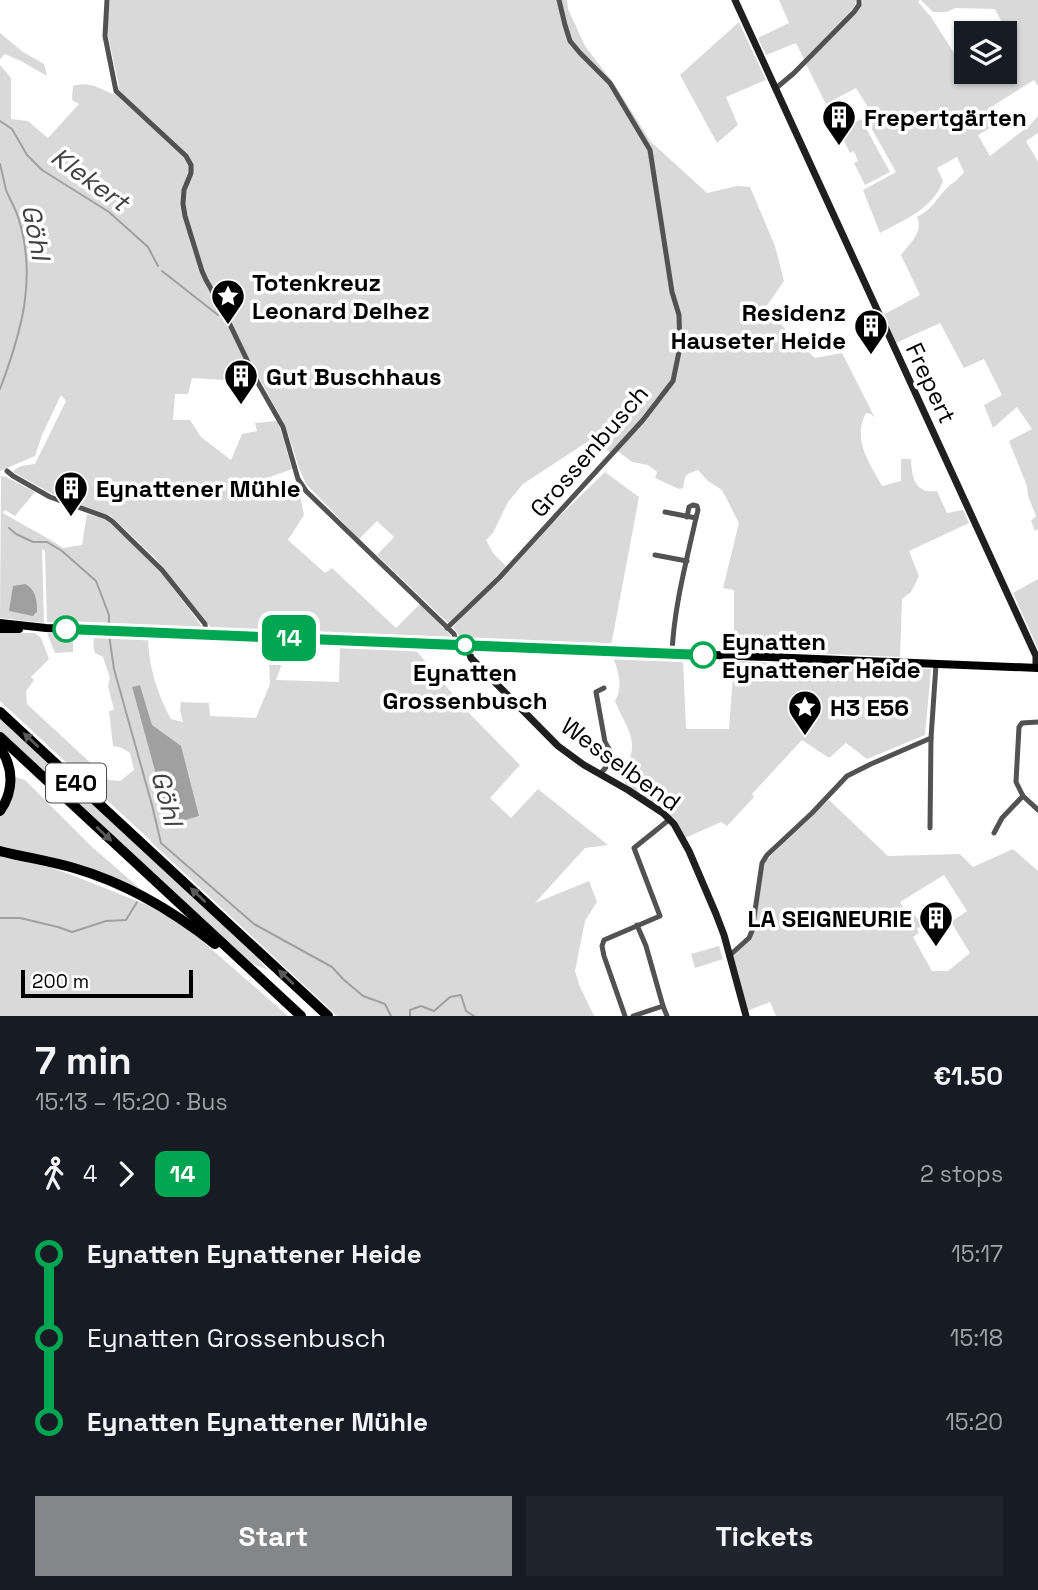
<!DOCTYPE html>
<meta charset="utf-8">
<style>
:root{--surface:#171b24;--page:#20242c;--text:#f1f3f6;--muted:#9ea1a6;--accent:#858687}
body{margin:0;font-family:"Space Grotesk",sans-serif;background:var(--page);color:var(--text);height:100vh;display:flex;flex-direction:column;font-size:26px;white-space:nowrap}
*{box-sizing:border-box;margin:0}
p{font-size:23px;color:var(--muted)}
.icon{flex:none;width:38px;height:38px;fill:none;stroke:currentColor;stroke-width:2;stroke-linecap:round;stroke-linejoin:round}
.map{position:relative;height:1016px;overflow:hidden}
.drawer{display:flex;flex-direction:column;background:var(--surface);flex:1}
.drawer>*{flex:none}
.badge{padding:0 14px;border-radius:10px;font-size:24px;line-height:46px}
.buttons{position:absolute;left:954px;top:21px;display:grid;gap:14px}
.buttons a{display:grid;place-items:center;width:63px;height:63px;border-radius:0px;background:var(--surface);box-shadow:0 2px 5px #0004;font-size:35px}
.scale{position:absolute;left:21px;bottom:18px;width:172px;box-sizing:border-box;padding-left:7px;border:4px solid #000;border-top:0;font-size:19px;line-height:24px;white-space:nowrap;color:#000;-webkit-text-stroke:5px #fff;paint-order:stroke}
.map>.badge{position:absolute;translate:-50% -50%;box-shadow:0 0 0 4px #fff}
.legs{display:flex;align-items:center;gap:10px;height:77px;padding:0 35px;font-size:23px}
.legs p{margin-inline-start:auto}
.head{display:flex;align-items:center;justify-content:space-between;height:119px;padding:0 35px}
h1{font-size:38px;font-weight:600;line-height:52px}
.primary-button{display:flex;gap:14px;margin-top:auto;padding:14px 35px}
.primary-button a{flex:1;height:80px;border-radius:0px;background:var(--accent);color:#fff;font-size:28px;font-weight:600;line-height:80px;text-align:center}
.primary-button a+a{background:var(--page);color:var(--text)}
ul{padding:0 35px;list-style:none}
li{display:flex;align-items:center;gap:24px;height:84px;font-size:26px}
li i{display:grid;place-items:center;width:10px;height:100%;margin:0 9px;background:currentColor}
li i::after{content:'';width:18px;height:18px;margin:-9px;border:5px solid;border-radius:50%;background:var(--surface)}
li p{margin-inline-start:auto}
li:first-child i{background:linear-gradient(#0000 50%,currentColor 0)}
li:last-child i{background:linear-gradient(currentColor 50%,#0000 0)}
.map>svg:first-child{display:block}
.green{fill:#d9d9d9;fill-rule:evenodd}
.water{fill:#a0a0a0}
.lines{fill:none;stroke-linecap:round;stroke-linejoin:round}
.stream{stroke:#a0a0a0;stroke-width:2}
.street{stroke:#525252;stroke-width:5}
.secondary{stroke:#1f1f1f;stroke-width:7}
.primary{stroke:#000;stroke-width:8}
.highway{stroke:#000;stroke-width:10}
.oneway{fill:#595959}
.line-1-casing{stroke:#fff;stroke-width:16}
.line-1{stroke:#00a651;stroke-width:10}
.stop-1-dot{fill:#fff;stroke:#00a651;stroke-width:3.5}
.labels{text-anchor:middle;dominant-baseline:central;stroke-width:7;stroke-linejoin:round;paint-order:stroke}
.shield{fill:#fff;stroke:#4c4c4c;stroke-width:2}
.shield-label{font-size:23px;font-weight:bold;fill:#000}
.poi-label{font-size:24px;font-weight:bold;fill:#000;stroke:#fff;text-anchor:start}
.street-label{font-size:24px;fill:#000;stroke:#fff}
.stop-label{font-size:24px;font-weight:bold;fill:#000;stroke:#fff;text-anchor:start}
.water-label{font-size:26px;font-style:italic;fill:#414141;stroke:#fff}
</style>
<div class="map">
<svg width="1038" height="1016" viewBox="0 0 1038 1016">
<rect width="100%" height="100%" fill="#fff"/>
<g class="green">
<path d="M110 0H567L568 9 585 46 615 85 650 141 707 193 737 186 750 187 775 246 784 281 766 307 793 338 815 358 842 353 875 418 871 414 866 413C852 440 869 462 882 486L901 481V459H911C912 477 914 494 937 491L947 513 963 510 969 523 909 551 919 576 911 592 902 599 900 657 734 650V590L723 588 739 523 722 490 708 481 698 470C684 475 686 474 683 488L679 489 655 478 657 472 648 465 632 462 619 452H609L593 438 523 484 508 502 493 533 486 540 493 553 506 566 452 623 447 622 377 555 394 537 377 521 359 539 306 484 299 468 286 427 240 343 226 322 256 382 192 378 188 394H175L173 420H190L201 437 231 460 242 434 257 431 255 423 277 421 281 431 292 469 262 480 267 495 299 491 304 515 288 540 325 573 332 568 396 628 420 604 454 639 212 629 157 560 111 516 63 500 13 472C17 465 28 465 35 464L66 401 61 395 42 435 35 456 0 471V65L11 78V119L28 121 48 138 79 104 72 100 73 86C88 81 99 88 113 94L119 86 108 36V18Z"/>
<path d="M779 0H856L855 5 851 11 804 59 796 43 766 55 758 38 789 23Z"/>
<path d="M863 0H920L918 2 931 17 958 59 966 54V72H1004V33H999L1005 29 995 9 955 8 947 12H933L921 0H1038V86L1034 80 988 109 995 125 978 135 990 156 1030 125 1038 116V133L1026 141 1038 162V529L1035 531 1031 521 1036 516 1028 496 1027 486 1009 441 1032 429 1017 407 993 428 984 405 1002 395 984 359 964 368 940 323 896 343 883 315 920 295 901 255C910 243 924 232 917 217 934 208 935 200 947 188 953 182 959 179 964 172L957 157 937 168 943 181C933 209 904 220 880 233L863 190 896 172 865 117 871 112 856 88 826 104 806 64 855 14 860 9Z"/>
<path d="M739 22 766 80 726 97 738 125 717 143 680 75Z"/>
<path d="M0 33 23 52 44 64 47 76 21 61 5 54 0 59Z"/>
<path d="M861 119 890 172 865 185 854 163 858 161 854 151 850 153 839 131Z"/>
<path d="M605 472 639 497 611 646 464 642 453 627 507 567Z"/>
<path d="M1 476 6 477 35 492 15 516 5 510 3 513C23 525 44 535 63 548L82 545 87 514 106 519 119 530 167 579 202 627 199 628H115L47 622 45 551 42 549 44 623 0 618ZM13 586 37 606V612L35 615 10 611Z"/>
<path d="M1038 579V649L1013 593Z"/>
<path d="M0 633H35L41 638 49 659 31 677 34 680 26 691 27 704 109 780 120 781 134 770 130 753 122 748 113 746 109 711 114 710 108 686 110 678 103 657 95 653C93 645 92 640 97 634L148 636C148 664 157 694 171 719L183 722 180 710 181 702 209 703 210 716 256 718 270 684 268 641 290 642 276 680 339 682 340 644 414 648 468 712 520 765 490 798 511 818 538 789 608 845 585 848 535 903 589 881 597 902 585 921 575 971 580 987 594 1016H337L151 842V841L0 701ZM140 685 152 725 199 816 163 827 170 813 169 810H166L132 687Z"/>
<path d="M47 633H67L73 641V652L55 653Z"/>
<path d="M612 655 683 659 686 729H729L734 661 931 669 925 735 867 759 846 743 829 758 802 740 752 794 754 797 727 826 721 822 685 838 676 819 625 784 623 770C643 743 625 727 615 701 624 687 618 669 612 655Z"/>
<path d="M0 717 247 946 268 970 245 961 0 733Z"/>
<path d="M15 777 25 780 91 846 145 893 0 847V816L8 807 15 789Z"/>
<path d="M829 800 888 856 960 854 973 867 1013 849 1038 871V1016H776L770 1002 747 1011 731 951 749 935 764 862ZM944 875 967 911 951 922 970 953 948 971H932L913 937 919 933 917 929 921 926 914 913 909 916 900 902Z"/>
<path d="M0 855 52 868 77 877 147 905 171 918 193 933 288 1016H0Z"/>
<path d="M719 946 723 959 695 968 691 954Z"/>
</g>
<g class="water">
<path d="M25 584C36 589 37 601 37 612L33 616 9 611 13 586Z"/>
<path d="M140 685 152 725 181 746 199 816 163 827 161 817 170 813 169 810 166 811 132 687Z"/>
</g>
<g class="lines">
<g class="stream">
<path d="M0 121 12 129 27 155 42 170 109 212 148 247 158 266"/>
<path d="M0 164C2 172 4 181 6 190 10 200 16 209 19 220 37 280 21 333 0 389"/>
<path d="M162 271 218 315"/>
<path d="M9 528 16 534 33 542H47L62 551 96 581 109 615V629"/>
<path d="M109 635 114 669 152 805 161 843 254 924 332 967 343 979 363 996 385 1004 391 1016"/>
<path d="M0 918H20L58 927 72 932 106 921 126 920 137 902"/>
<path d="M410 1016V1010L421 1006 434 1011 450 997 461 995 466 1011 474 1016"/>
</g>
<g class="street">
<path d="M107 0 105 36 116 91 186 156 191 165V173L184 190 183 204 185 216 202 271 206 280 222 308 258 383 283 427 298 479 306 491 454 634 457 644"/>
<path d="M775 89 794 73 854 12 859 5V0"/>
<path d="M7 471 13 476 50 497 106 517 112 521 162 570 174 585 205 624 206 634"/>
<path d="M665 512 696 518C686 563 674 607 672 653"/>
<path d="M687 517 689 507 693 505 697 506 698 510 696 518"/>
<path d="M655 555 687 561"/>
<path d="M447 628 499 578 643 420 673 381 680 347 679 315 672 292 650 150 610 83 580 53 570 41 565 25 559 0"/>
<path d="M1038 722 1022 723 1019 727 1016 782 1023 796 1038 810"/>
<path d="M600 774 608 765 612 758V754L605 742 596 692 604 688"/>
<path d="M930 828 931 738 936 665"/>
<path d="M994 833 1002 818 1023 796"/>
<path d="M637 925 646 946 663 1006"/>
<path d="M729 956 749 938 752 931 762 863 767 855 812 813 847 776 871 764 931 738"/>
<path d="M625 1016 604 956 602 946 604 940 660 916 634 848 670 819"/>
<path d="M633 1016 663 1006 667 1016"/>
</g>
<g class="secondary">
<path d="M735 0 1036 656V668"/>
<path d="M467 645 471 658 558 746 584 765 628 790 663 813 674 824 689 851 716 914 724 935 746 1016"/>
</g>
<g class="primary">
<path d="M0 623 46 628 1038 668"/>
<path d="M0 629H19"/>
</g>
<g class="highway">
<path d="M0 712 328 1016"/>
<path d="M0 737 301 1016"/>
<path d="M0 748C14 768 14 791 0 811"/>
<path d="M0 851C24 857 49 861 74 868 126 883 173 911 215 944"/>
</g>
</g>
<defs><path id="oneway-solid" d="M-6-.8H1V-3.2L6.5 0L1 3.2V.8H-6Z" transform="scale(1.75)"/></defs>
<g class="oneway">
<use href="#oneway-solid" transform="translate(31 740) rotate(-137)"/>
<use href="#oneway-solid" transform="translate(104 834) rotate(43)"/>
<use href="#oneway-solid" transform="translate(198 895) rotate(-137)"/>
<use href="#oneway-solid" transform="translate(286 977) rotate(-137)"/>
</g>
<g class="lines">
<g class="line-1-casing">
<path id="line-1" d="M66 629 703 655"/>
</g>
<use href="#line-1" class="line-1"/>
</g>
<defs>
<g id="building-pin" transform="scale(1.75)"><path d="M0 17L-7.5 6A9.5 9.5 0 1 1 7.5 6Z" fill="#000" stroke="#fff"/><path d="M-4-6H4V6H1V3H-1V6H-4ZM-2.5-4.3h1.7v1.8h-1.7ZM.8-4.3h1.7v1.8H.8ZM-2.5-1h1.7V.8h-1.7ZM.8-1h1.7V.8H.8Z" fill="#fff"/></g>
<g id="sight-pin" transform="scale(1.75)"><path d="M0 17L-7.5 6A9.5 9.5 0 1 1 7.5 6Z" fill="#000" stroke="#fff"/><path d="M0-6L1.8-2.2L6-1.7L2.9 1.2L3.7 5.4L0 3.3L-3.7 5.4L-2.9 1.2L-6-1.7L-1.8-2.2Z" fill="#fff"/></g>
</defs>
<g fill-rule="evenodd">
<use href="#building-pin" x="839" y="117"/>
<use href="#sight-pin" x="228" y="296"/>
<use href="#building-pin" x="871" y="326"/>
<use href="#building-pin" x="241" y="376"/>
<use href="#building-pin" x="71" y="488"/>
<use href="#sight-pin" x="805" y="707"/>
<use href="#building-pin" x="936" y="918"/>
</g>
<g class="stop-1-dot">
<circle cx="66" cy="629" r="12"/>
<circle cx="465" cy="645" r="9"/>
<circle cx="703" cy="655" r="12"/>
</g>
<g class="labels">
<rect class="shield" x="46" y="763.5" width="60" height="39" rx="5"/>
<g class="shield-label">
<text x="76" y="783">E40</text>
</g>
<g class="poi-label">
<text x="864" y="117">Frepertgärten</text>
<text x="252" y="282">Totenkreuz<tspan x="252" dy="28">Leonard Delhez</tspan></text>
<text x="846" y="312" text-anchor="end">Residenz<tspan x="846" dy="28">Hauseter Heide</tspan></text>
<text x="266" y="376">Gut Buschhaus</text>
<text x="96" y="488">Eynattener Mühle</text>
<text x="830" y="707">H3 E56</text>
<text x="912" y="918" text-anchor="end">LA SEIGNEURIE</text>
</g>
<g class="street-label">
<text transform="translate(931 383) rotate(65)">Frepert</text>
<text transform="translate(589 451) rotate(-49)">Grossenbusch</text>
<text transform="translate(621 764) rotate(36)">Wesselbend</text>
</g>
<g class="stop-label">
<text x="722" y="641">Eynatten<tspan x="722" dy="28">Eynattener Heide</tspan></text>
<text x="465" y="672" text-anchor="middle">Eynatten<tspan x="465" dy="28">Grossenbusch</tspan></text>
</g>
<g class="water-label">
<text transform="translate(90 179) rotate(36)">Klekert</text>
<text transform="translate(36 232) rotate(79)">Göhl</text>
<text transform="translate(167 798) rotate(75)">Göhl</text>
</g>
</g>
</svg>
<div class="buttons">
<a><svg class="icon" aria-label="layers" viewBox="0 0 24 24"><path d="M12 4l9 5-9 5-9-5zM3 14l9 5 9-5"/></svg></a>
</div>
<div class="scale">200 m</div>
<b class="badge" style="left:289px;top:638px;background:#00a651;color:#fff">14</b>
</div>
<section class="drawer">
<div class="head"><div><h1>7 min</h1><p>15:13 – 15:20 · Bus</p></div><b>€1.50</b></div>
<div class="legs"><svg class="icon" aria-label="walk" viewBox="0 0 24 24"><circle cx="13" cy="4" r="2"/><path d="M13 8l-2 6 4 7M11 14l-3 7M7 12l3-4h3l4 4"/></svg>4<svg class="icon" aria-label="forward" viewBox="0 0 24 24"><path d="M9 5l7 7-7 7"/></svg><b class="badge" style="background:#00a651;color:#fff">14</b><p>2 stops</p></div>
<ul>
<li><i style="color:#00a651"></i><b>Eynatten Eynattener Heide</b><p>15:17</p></li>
<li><i style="color:#00a651"></i><span>Eynatten Grossenbusch</span><p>15:18</p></li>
<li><i style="color:#00a651"></i><b>Eynatten Eynattener Mühle</b><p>15:20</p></li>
</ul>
<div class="primary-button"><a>Start</a><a>Tickets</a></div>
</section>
